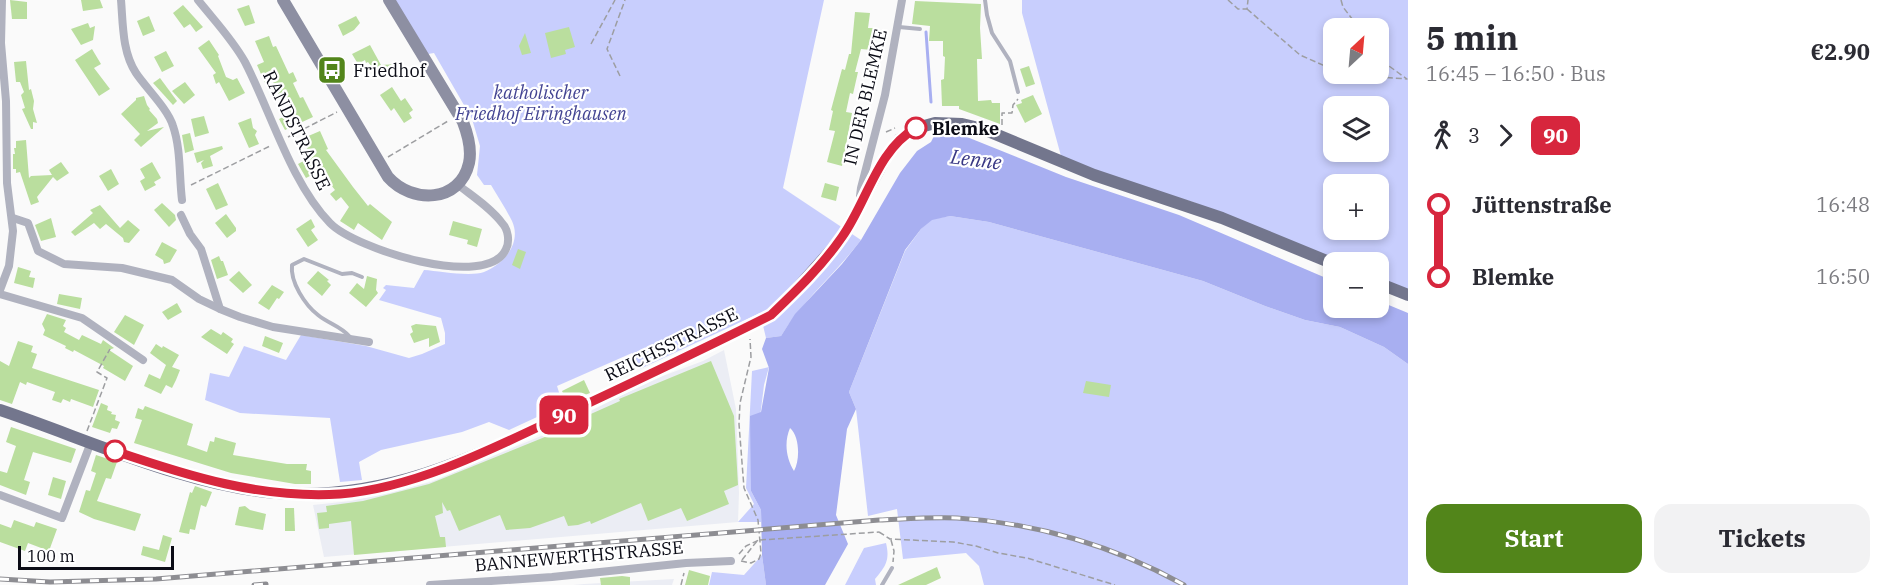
<!DOCTYPE html>
<meta charset="utf-8">
<style>
:root{--surface:#fff;--page:#f2f2f3;--text:#2b2b33;--muted:#7c7c81;--accent:#52851a}
body{margin:0;font-family:"IBM Plex Serif",serif;background:var(--page);color:var(--text);height:100vh;display:flex;flex-direction:column;font-size:22px;white-space:nowrap}
*{box-sizing:border-box;margin:0}
p{font-size:20px;color:var(--muted)}
.icon{flex:none;width:33px;height:33px;fill:none;stroke:currentColor;stroke-width:2;stroke-linecap:round;stroke-linejoin:round}
.map{position:relative;flex:1;overflow:hidden}
.details{display:flex;flex-direction:column;background:var(--surface);width:480px}
.details>*{flex:none}
.badge{padding:0 12px;border-radius:9px;font-size:21px;line-height:39px}
.needle{width:39px;rotate:26deg}
.controls{position:absolute;left:1323px;top:18px;display:grid;gap:12px}
.controls a{display:grid;place-items:center;width:66px;height:66px;border-radius:12px;background:var(--surface);box-shadow:0 3px 9px #0003;font-size:30px}
.scale{position:absolute;left:18px;bottom:15px;width:156px;box-sizing:border-box;padding-left:6px;border:3px solid #0b0c16;border-top:0;font-size:16px;line-height:21px;white-space:nowrap;color:#0b0c16;-webkit-text-stroke:4px #fff;paint-order:stroke}
.map>.badge{position:absolute;translate:-50% -50%;box-shadow:0 0 0 3px #fff}
.legs{display:flex;align-items:center;gap:9px;height:66px;padding:0 18px;font-size:20px}
.legs p{margin-inline-start:auto}
.headline{display:flex;align-items:center;justify-content:space-between;height:102px;padding:0 18px}
h1{font-size:33px;font-weight:700;line-height:45px}
.button{display:flex;gap:12px;margin-top:auto;padding:12px 18px}
.button a{flex:1;height:69px;border-radius:18px;background:var(--accent);color:#fff;font-size:24px;font-weight:700;line-height:69px;text-align:center}
.button a+a{background:var(--page);color:var(--text)}
ul{padding:0 18px;list-style:none}
li{display:flex;align-items:center;gap:21px;height:72px;font-size:22px}
li i{display:grid;place-items:center;width:9px;height:100%;margin:0 8px;background:currentColor}
li i::after{content:'';width:15px;height:15px;margin:-8px;border:4px solid;border-radius:50%;background:var(--surface)}
li p{margin-inline-start:auto}
li:first-child i{background:linear-gradient(#0000 50%,currentColor 0)}
li:last-child i{background:linear-gradient(currentColor 50%,#0000 0)}
main{display:flex;flex:1;min-height:0}
.map>svg:first-child{display:block}
.built{fill:#ebedf4}
.green{fill:#c8cefd;fill-rule:evenodd}
.water{fill:#a8aff1;fill-rule:evenodd}
.lines{fill:none;stroke-linecap:round;stroke-linejoin:round}
.stream{stroke:#a8aff1;stroke-width:3}
.building{fill:#bade9e}
.path{stroke:#9d9ea1;stroke-width:1.5;stroke-dasharray:6 3;stroke-linecap:butt}
.service{stroke:#b0b2bf;stroke-width:4}
.minor{stroke:#b0b2bf;stroke-width:8}
.secondary{stroke:#8d8fa2;stroke-width:12}
.primary{stroke:#73768d;stroke-width:12}
.rail-casing{stroke:#8d8d92;stroke-width:5}
.rail{stroke:#fff;stroke-width:3;stroke-dasharray:9;stroke-linecap:butt}
.path-bridge{stroke:#9d9ea1;stroke-width:1.5;stroke-dasharray:6 3;stroke-linecap:butt}
.line-1-casing{stroke:#fff;stroke-width:14}
.line-1{stroke:#d7263d;stroke-width:9}
.stop-1-dot{fill:#fff;stroke:#d7263d;stroke-width:3}
.labels{text-anchor:middle;dominant-baseline:central;stroke-width:4.5;stroke-linejoin:round;paint-order:stroke}
.poi-label{font-size:18px;fill:#0b0c16;stroke:#fff;text-anchor:start}
.park-label{font-size:18px;font-style:italic;fill:#444593;stroke:#fff}
.street-label{font-size:18px;fill:#0b0c16;stroke:#fff}
.stop-label{font-size:18px;font-weight:bold;fill:#0b0c16;stroke:#fff;text-anchor:start}
.water-label{font-size:20px;font-style:italic;fill:#3a3985;stroke:#fff}
</style>
<main>
<div class="map">
<svg width="1408" height="585" viewBox="0 0 1408 585">
<rect width="100%" height="100%" fill="#fafafa"/>
<g class="built">
<path d="M724 350 736 409 739 493 738 522 324 557 313 505 351 501 431 482 541 436 652 380 703 361Z"/>
<path d="M674 579 672 585H573L584 584Z"/>
</g>
<g class="green">
<path d="M395 0H824L783 188 861 240C836 273 803 300 781 336L766 338 760 313 640 369 632 353 557 386 563 405 509 430 489 422 462 432 381 450 359 462 362 480 340 482 330 418 240 413 205 400 210 373 229 377 244 346 286 360 301 335 366 346 409 358 422 354 445 344V333L441 318 379 300 386 290 383 288 386 285 414 288 424 270C439 271 470 277 484 272 504 264 522 243 512 221 506 209 498 197 491 185H484L477 175 480 146 472 119 434 53 428 54Z"/>
<path d="M1022 0H1408V291L1379 280 1378 262H1336L1193 202 1094 175 1061 156 1022 13ZM1334 28H1378V74H1334ZM1334 106H1378V152H1334ZM1334 184H1378V230H1334Z"/>
<path d="M950 216 989 222 1203 281 1265 306 1305 320 1340 327 1384 347 1408 364V585H984L979 566 966 553 903 559 897 509 868 516 856 409 849 392 905 251 921 229 932 219Z"/>
<path d="M769 367 764 385 751 491 761 510V522H738L754 504 746 488 752 371Z"/>
<path d="M886 543C890 560 886 566 875 579L876 585H845L864 548Z"/>
<path d="M762 555 766 585H709L712 572 744 575Z"/>
</g>
<path class="water" d="M941 132 948 137 962 135 1066 177 1179 215 1333 281 1334 308H1378L1379 301 1408 313V364L1384 347 1340 327 1305 320 1265 306 1203 281 989 222 950 216 932 220 921 229 905 250 849 392 856 409 847 429 836 515 848 544 825 585H766L762 555 761 510 751 491 750 416 761 412 769 368 762 349 766 338 781 336 795 314 842 264 861 240 900 173 917 151 931 142 935 134ZM790 428C800 437 800 460 794 471 786 458 784 442 790 428Z"/>
<g class="lines">
<path class="stream" d="M926 32 931 102"/>
</g>
<g class="building">
<path d="M10 0 27 2V19H12Z"/>
<path d="M81 0H100L103 8 83 11Z"/>
<path d="M915 1 981 4 980 28 982 59H977L978 101 991 100 992 103H1000V124L959 109V106H942L941 80 944 79 945 57 943 56V41H929L930 26 912 24Z"/>
<path d="M183 5 203 27 196 32 190 24 184 28 173 13Z"/>
<path d="M249 5 255 23 245 26 237 9Z"/>
<path d="M855 12 870 13 868 28H874L872 50 861 49 855 72H858L853 94 850 93 846 112 852 113 842 166 827 162 835 131 829 130 833 111 831 110 842 69 845 70 849 54H851Z"/>
<path d="M149 16 155 31 143 36 137 21Z"/>
<path d="M356 16 360 23 354 30 343 36 338 25Z"/>
<path d="M88 23 90 28 95 26 93 40 81 45 71 29Z"/>
<path d="M569 27 575 47 565 50 566 54 551 58 545 33Z"/>
<path d="M525 33 531 53 522 55 519 46Z"/>
<path d="M269 36 273 47 276 46 289 74 293 72 297 81 293 83 300 98 303 97 313 117 285 130 279 119 291 113 281 93 278 94 272 79 265 83 257 65 264 62 255 41Z"/>
<path d="M209 40 219 55 218 56 226 77 233 80 237 78 245 93 229 101 219 82 216 84 213 75 216 73 198 48Z"/>
<path d="M370 45 381 65 398 64 377 74 368 62 366 63 365 60 358 64 352 54Z"/>
<path d="M92 49 101 64 94 68 110 89 99 96 75 60Z"/>
<path d="M166 51 174 66 162 72 154 57Z"/>
<path d="M26 61 29 90 31 89 34 101 33 109 37 123 33 122V129H31L22 109 25 108 21 95 24 92 20 82H16L14 62Z"/>
<path d="M1029 66 1035 84 1026 87 1020 69Z"/>
<path d="M160 78 177 101 173 105 153 83Z"/>
<path d="M185 82 195 95 184 104 172 91Z"/>
<path d="M392 87 401 101 405 98 413 110 409 113 412 118 404 123 394 108 391 111 380 95Z"/>
<path d="M1033 95 1042 114 1025 123 1016 105 1022 103 1021 100Z"/>
<path d="M144 96 147 105 150 109 149 110 157 119 158 123 147 131 164 127 141 147 134 140 140 134 121 114 136 100V98Z"/>
<path d="M204 116 209 133 195 137 191 119Z"/>
<path d="M251 118 253 128 257 131 255 135 259 144 249 148 238 123Z"/>
<path d="M320 131 328 149 326 150 353 187 368 206 370 204 392 222 382 240 358 223 354 230 340 221 349 207 341 197 336 201 330 194 335 190 320 171 306 178 298 164 309 158 306 152 309 144 306 137Z"/>
<path d="M190 133 194 150 185 153 182 135Z"/>
<path d="M26 140 29 178 31 176 52 175 49 170 61 162 69 173 57 181 53 177 37 197 39 202 31 205 20 172 16 173V169H13V154H15L14 148H16V141Z"/>
<path d="M222 146 223 149 210 156 213 166 203 169 201 163 204 160 197 163 194 153Z"/>
<path d="M152 162 161 178 154 182 156 185 145 191 140 181 145 178 140 169Z"/>
<path d="M111 169 119 184 108 191 99 176Z"/>
<path d="M218 183 228 205 216 210 206 189Z"/>
<path d="M825 183 839 187 836 201 821 197Z"/>
<path d="M162 203 175 215 176 220 169 227 154 210Z"/>
<path d="M100 205 120 228 128 220 140 230 129 243 124 242 123 238 106 224 100 229 94 223 75 236 71 232 93 213 90 210Z"/>
<path d="M226 214 236 228V231L227 238 215 223Z"/>
<path d="M51 218 56 237 41 241 35 225Z"/>
<path d="M311 219 315 227 311 230 318 240 308 247 296 229Z"/>
<path d="M453 221 482 229 477 247 467 244 468 240 449 235Z"/>
<path d="M162 242 177 250 170 262 164 264 163 260 155 255Z"/>
<path d="M518 249 526 252 520 269 512 265Z"/>
<path d="M219 256 221 261H223L228 275 217 279 211 260Z"/>
<path d="M18 267 31 271 29 277 35 278 33 288 14 283Z"/>
<path d="M239 271 252 285 243 293 229 280Z"/>
<path d="M318 271 329 280 327 281 331 285 322 296 307 283Z"/>
<path d="M367 276 377 279 376 290 378 293 366 307 349 293 357 283 364 289Z"/>
<path d="M272 285 284 292 279 299 277 298 269 310 258 303Z"/>
<path d="M59 294 82 298 80 309 57 304Z"/>
<path d="M177 303 182 312 168 320 162 312Z"/>
<path d="M47 314 66 320 63 326 66 328 64 332 79 340 82 335 101 344 103 340 114 348 109 350 133 366 125 381 103 368 104 366 74 350 73 352 65 348 66 346 43 335 45 330 42 324Z"/>
<path d="M125 315 144 325 134 345 114 332Z"/>
<path d="M416 324 436 326 440 342 429 347V338L414 343 410 334 413 332 411 326Z"/>
<path d="M211 329 221 335 223 332 233 339 231 342 234 344 227 354 201 337Z"/>
<path d="M265 336 283 343 279 353 262 346Z"/>
<path d="M18 341 33 346 31 352 37 354 32 368 99 390 93 407 71 399 70 402 63 399 61 403 52 400 55 392 27 382 26 385 20 382 12 404 0 400V361L9 366Z"/>
<path d="M156 344 162 348 163 346 179 355 172 367 180 370 176 380 172 388 166 385 161 394 144 386 149 374 160 379 166 365 150 353Z"/>
<path d="M711 361 734 416 738 485 724 491 729 504 687 521 681 508 648 521 641 503 591 524 590 521 578 525 568 526 564 516 530 528 506 530 500 515 459 531 450 510 447 511 442 502 443 513 435 516 440 537H445L446 547 354 555 351 521 329 524V528L319 529 317 513 327 512 326 506 363 501 429 484 567 428 566 425 620 401 619 399Z"/>
<path d="M584 380 590 393 567 402 562 391Z"/>
<path d="M1086 381 1111 385 1109 397 1083 393Z"/>
<path d="M101 403 108 406 107 410 112 412 111 414 116 415 115 420 120 422 117 429 112 428 110 433 92 427Z"/>
<path d="M145 406 193 424 187 445 207 452 210 441 214 442 215 437 236 443 233 455 287 464H307L306 470 311 471V484H295L231 473 134 443 142 420 135 418 138 408 143 410Z"/>
<path d="M11 427 76 449 71 463 33 452 24 480 30 482 26 495 0 485V471L7 473 16 446 6 442Z"/>
<path d="M96 455 117 462 111 479 106 478 97 501 141 514 135 531 94 519 79 512 86 490 90 491 96 473 91 471Z"/>
<path d="M53 477 66 481 61 499 48 495Z"/>
<path d="M195 486 212 492 206 507 201 505 195 530 190 529 189 534 179 532 190 492 192 493Z"/>
<path d="M245 506 250 510 266 514 263 530 235 525 239 507Z"/>
<path d="M285 508H294L295 531H285Z"/>
<path d="M14 520 34 527 36 522 57 529 49 551 28 543 25 551 0 542V524L11 528Z"/>
<path d="M163 535 172 538 165 562 141 555 143 546 159 550Z"/>
<path d="M937 567 941 578 926 585H898Z"/>
<path d="M689 570 710 576 708 585H685Z"/>
<path d="M622 576 630 577V585H601L600 578Z"/>
</g>
<g class="lines">
<g class="path">
<path d="M1228 0 1238 9H1247L1248 0"/>
<path d="M1341 0 1343 7 1359 28"/>
<path d="M1247 9 1300 55 1334 70"/>
<path d="M591 44 615 0"/>
<path d="M1342 74 1407 79 1382 61 1378 55"/>
<path d="M620 76 607 49 625 0"/>
<path d="M1002 125V113H1012L1013 105 1018 99"/>
<path d="M886 132 895 128"/>
<path d="M288 137 337 112"/>
<path d="M388 157 448 121"/>
<path d="M191 185 270 146"/>
<path d="M87 431 107 378 97 372 110 349"/>
<path d="M879 532 890 539 953 542 976 546 998 553 1027 558 1115 585"/>
<path d="M891 540 894 551 893 562"/>
<path d="M739 554 746 546 759 540"/>
<path d="M742 560 757 541"/>
<path d="M741 561 751 563 759 559 761 553 758 520 744 488 739 424 740 403 751 357 750 339"/>
<path d="M681 585 684 573"/>
</g>
<g class="service">
<path d="M985 0 987 15 992 33 1010 61 1018 92"/>
<path d="M899 27 920 29"/>
<path d="M350 337C341 326 329 324 318 315 305 305 290 282 292 265L304 259 342 274 352 273 362 277"/>
<path d="M882 585 892 568"/>
</g>
<g class="minor">
<path d="M121 0C123 23 122 52 136 73 146 88 168 109 173 126 181 149 179 176 182 200"/>
<path d="M198 0C214 20 233 40 245 62 271 112 291 183 330 223 355 249 488 291 506 249 510 241 508 229 502 223 491 208 472 196 457 184"/>
<path d="M863 200 860 196 861 188 885 95 902 0"/>
<path d="M181 215 190 234 201 249 220 309"/>
<path d="M13 218 28 223 38 251 64 264 122 268 172 280 199 299 220 309 240 317 273 327 369 342"/>
<path d="M0 290 9 266 13 231 7 183 6 101 1 43 2 0"/>
<path d="M0 294 82 318 143 360"/>
<path d="M0 495 62 518 91 442"/>
<path d="M430 585 552 577 686 563 731 561"/>
</g>
<path class="secondary" d="M283 0 388 177C412 204 460 203 469 163 472 149 468 135 463 122L389 0"/>
<g class="primary">
<path d="M1378 283 1408 295"/>
<path d="M0 410C87 439 186 486 277 493 392 502 487 451 587 404 648 375 710 346 771 315L786 301 842 238 886 157 900 139 917 128 935 123 962 124 983 129 1094 175 1222 218 1334 264"/>
</g>
<g class="rail-casing">
<g id="rail">
<path d="M0 579 50 582 156 579 879 520C904 519 931 517 957 518 1036 523 1115 546 1184 585"/>
<path d="M254 585 266 584"/>
</g>
</g>
<use href="#rail" class="rail"/>
<path class="path-bridge" d="M760 540 879 532"/>
</g>
<g class="lines">
<g class="line-1-casing">
<path id="line-1" d="M115 451C188 476 261 499 340 494 419 488 504 443 574 410 640 379 706 348 771 315 796 291 822 266 842 237 867 202 877 150 916 128"/>
</g>
<use href="#line-1" class="line-1"/>
</g>
<defs>
<g id="bus-square" transform="scale(1.5)"><rect x="-9" y="-9" width="18" height="18" rx="4" fill="#52851a" stroke="#fff"/><path d="M-5-6H5V4H4V6H2V4H-2V6H-4V4H-5ZM-3.5-4V0h7V-4ZM-3.5 1.2v1.5H-2V1.2ZM2 1.2v1.5H3.5V1.2Z" fill="#fff"/></g>
</defs>
<g fill-rule="evenodd">
<use href="#bus-square" x="332" y="70"/>
</g>
<g class="stop-1-dot">
<circle cx="916" cy="128" r="10"/>
<circle cx="115" cy="451" r="10"/>
</g>
<g class="labels">
<g class="poi-label">
<text x="353" y="70">Friedhof</text>
</g>
<g class="park-label">
<text x="541" y="92">katholischer<tspan x="541" dy="21">Friedhof Eiringhausen</tspan></text>
</g>
<g class="street-label">
<text transform="translate(865 97) rotate(-77)">IN DER BLEMKE</text>
<text transform="translate(297 130) rotate(64)">RANDSTRASSE</text>
<text transform="translate(671 344) rotate(-26)">REICHSSTRASSE</text>
<text transform="translate(579 556) rotate(-5)">BANNEWERTHSTRASSE</text>
</g>
<g class="stop-label">
<text x="932" y="128">Blemke</text>
</g>
<g class="water-label">
<text transform="translate(976 159) rotate(7)">Lenne</text>
</g>
</g>
</svg>
<div class="controls">
<a><svg class="needle" viewBox="-14 -14 28 28"><path d="M0-13l5 13h-10z" fill="#e53935"/><path d="M0 13l5-13h-10z" fill="#7c7c81"/></svg></a>
<a><svg class="icon" aria-label="layers" viewBox="0 0 24 24"><path d="M12 4l9 5-9 5-9-5zM3 14l9 5 9-5"/></svg></a>
<a>+</a>
<a>−</a>
</div>
<div class="scale">100 m</div>
<b class="badge" style="left:564px;top:415px;background:#d7263d;color:#fff">90</b>
</div>
<section class="details">
<div class="headline"><div><h1>5 min</h1><p>16:45 – 16:50 · Bus</p></div><b>€2.90</b></div>
<div class="legs"><svg class="icon" aria-label="walk" viewBox="0 0 24 24"><circle cx="13" cy="4" r="2"/><path d="M13 8l-2 6 4 7M11 14l-3 7M7 12l3-4h3l4 4"/></svg>3<svg class="icon" aria-label="forward" viewBox="0 0 24 24"><path d="M9 5l7 7-7 7"/></svg><b class="badge" style="background:#d7263d;color:#fff">90</b></div>
<ul>
<li><i style="color:#d7263d"></i><b>Jüttenstraße</b><p>16:48</p></li>
<li><i style="color:#d7263d"></i><b>Blemke</b><p>16:50</p></li>
</ul>
<div class="button"><a>Start</a><a>Tickets</a></div>
</section>
</main>
